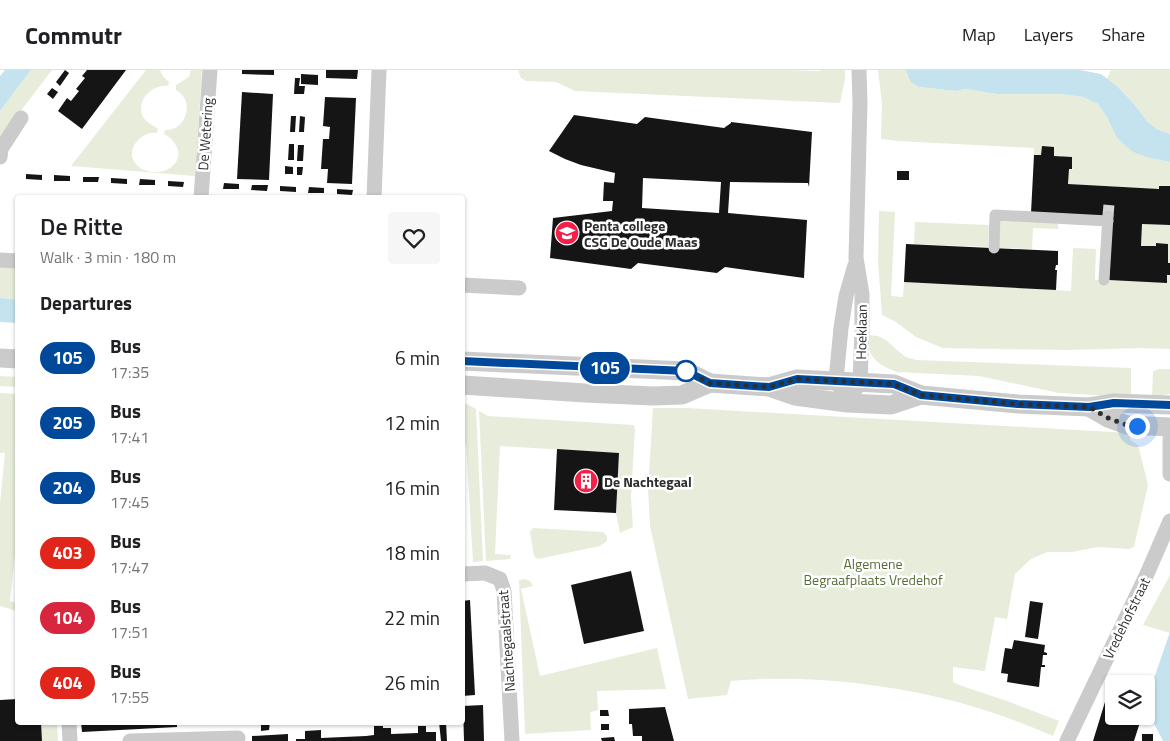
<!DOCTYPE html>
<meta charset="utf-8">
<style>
:root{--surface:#fff;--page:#f6f6f6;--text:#202124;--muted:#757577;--line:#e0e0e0}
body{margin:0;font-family:"Titillium Web",sans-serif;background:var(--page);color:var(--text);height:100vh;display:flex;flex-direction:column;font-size:19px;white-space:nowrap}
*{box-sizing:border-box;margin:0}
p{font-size:16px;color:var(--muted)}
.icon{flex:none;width:28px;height:28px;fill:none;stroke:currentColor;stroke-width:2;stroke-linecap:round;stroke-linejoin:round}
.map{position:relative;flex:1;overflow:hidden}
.details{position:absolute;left:15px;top:125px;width:450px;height:530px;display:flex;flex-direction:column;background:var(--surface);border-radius:5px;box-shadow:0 1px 4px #0004}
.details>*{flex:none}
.badge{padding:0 10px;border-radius:16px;font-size:18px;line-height:32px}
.tools{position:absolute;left:1105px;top:605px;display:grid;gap:10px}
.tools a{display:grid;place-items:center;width:50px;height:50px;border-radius:5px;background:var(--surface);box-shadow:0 1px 4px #0004;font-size:25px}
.you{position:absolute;width:25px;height:25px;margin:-12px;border:4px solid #fff;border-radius:50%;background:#1a73e8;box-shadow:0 0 0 8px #1a73e833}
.map>.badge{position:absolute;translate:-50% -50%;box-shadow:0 0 0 2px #fff}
h2{padding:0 25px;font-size:19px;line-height:45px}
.round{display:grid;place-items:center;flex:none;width:52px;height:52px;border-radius:5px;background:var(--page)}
.overview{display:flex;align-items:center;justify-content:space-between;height:85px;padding:0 25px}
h1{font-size:24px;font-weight:600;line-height:38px}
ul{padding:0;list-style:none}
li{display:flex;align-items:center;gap:15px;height:65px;padding:0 25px}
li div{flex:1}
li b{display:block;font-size:19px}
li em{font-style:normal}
li .badge{min-width:55px;font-weight:700;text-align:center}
header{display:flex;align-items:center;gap:30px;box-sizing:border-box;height:70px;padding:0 25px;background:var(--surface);border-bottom:1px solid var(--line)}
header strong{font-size:24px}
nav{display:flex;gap:28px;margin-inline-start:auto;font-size:18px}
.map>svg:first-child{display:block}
.green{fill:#e7edda}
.water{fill:#c5e3ef}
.building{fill:#151515;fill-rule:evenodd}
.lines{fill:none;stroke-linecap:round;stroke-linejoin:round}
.pedestrian-tunnel{stroke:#d5d5d5;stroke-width:11;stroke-dasharray:11 5.5;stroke-linecap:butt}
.pedestrian{stroke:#cbcbcb;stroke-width:11}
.minor{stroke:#cbcbcb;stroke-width:15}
.tertiary{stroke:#cbcbcb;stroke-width:19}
.line-casing{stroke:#fff;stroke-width:11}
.line{stroke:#004899;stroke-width:8}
.walk{stroke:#2e2e2e;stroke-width:5;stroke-dasharray:0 9}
.stop-dot{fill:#fff;stroke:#004899;stroke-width:2.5}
.labels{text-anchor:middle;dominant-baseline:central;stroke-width:5;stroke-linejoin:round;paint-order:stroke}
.street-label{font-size:14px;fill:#2e2e2e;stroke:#fff}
.poi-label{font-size:14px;font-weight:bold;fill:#2e2e2e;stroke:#fff;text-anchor:start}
.park-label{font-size:14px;fill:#586e37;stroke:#fff}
</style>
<header>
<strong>Commutr</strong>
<nav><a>Map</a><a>Layers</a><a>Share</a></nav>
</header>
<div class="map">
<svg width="1170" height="671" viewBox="0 0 1170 671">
<rect width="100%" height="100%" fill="#fff"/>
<g class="green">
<path d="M31 0H52L0 68V41Z"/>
<path d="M146 0H160C162 6 164 8 169 12L168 16C153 14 135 30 143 47 147 53 153 55 158 59L157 63C142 60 125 79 135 93 145 106 167 105 176 92 183 82 174 69 164 64L165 60C186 61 196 31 176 20V15L189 7 191 0H202L195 106 71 96Z"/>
<path d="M518 0H784L819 1 822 0H845V9L840 33 575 21 556 12 526 11 521 8Z"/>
<path d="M878 0H905L907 5 919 17 956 21 965 19 997 24H1061L1083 27 1098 34 1108 49 1150 88 1170 92V116H1160L1159 114V119L1068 114 1069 99H1074L1072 98V87H1061V84L1060 86H1054L1043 76 1042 75 1041 85H1034V78L898 71 881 69 882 34Z"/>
<path d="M1111 0H1170V64L1157 59 1147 51 1134 34 1118 17 1107 9Z"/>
<path d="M879 141 895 142 891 226 903 227 904 212 1071 221 1073 178 1096 179 1095 210H1109L1170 205V279L1142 278 1067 280 943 278 916 267 896 252 882 245 878 191Z"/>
<path d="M1170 147V193H1168V174L1157 173 1156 171V176H1141L1142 154 1169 155Z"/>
<path d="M998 149 1058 152V159L1033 158 1032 179 997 178Z"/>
<path d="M915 152 989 155 988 177 914 174Z"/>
<path d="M0 194 17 196V229L0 228Z"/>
<path d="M868 265 878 266 886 270 897 280 906 287 916 290 1131 298V327L1059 323 979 306 897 302C886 298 875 293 870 282 868 277 868 271 868 265Z"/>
<path d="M1159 299H1170V324L1152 327 1153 301Z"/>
<path d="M0 306 17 307V317L0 316Z"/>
<path d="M0 323 17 324 18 457 10 531 17 533V541L0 536V434L5 383H0Z"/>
<path d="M463 332 476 339 483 491 473 492 466 375 463 369Z"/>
<path d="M653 338H686L1130 363V370L1138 375 1148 415 1134 477 1129 479 1098 477 1072 482H1047L1031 489 1015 504 1007 549 995 547 985 601 953 597V612L962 616 1007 631 1059 651 1053 666C1016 650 977 636 937 627 870 612 800 605 731 611L727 625 688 629 650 456 648 419Z"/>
<path d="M479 341 488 346 634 355 635 360 631 427 633 457 620 463 616 443 619 383 500 376 495 484 511 485 510 489 486 491Z"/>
<path d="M533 458 603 462 607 466V471L600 476 538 489 534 486 530 462Z"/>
<path d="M1170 505V563L1143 555Z"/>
<path d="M525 509 530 511 533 516 521 519 540 606 657 578 666 619 597 621 598 640 590 642 591 660 525 664 519 510Z"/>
<path d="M41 653H57L58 671H42Z"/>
</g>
<g class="water">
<path d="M5 0H31L0 41V6Z"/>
<path d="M905 0H1080L1101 4 1118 17 1134 34 1147 51 1157 59 1170 64V92L1150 88 1133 82 1117 68 1108 49 1098 34 1083 27 1061 24H997L965 19 956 21 919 17 911 12Z"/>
<path d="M0 228 17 229V253L0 252Z"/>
<path d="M1170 562V671H1163L1148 642 1150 620Z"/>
</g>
<g class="building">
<path d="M65 0 69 3 60 16 56 12Z"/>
<path d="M87 0H126L82 59 58 41 67 28 71 31 79 21 76 19 85 8 82 6Z"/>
<path d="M242 0H274V5L242 4Z"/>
<path d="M326 0H358L357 9 326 8Z"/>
<path d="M301 4 318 5V15L301 14Z"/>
<path d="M295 8H300L299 16H305L304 24H294Z"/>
<path d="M52 18 58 22 53 29 47 24Z"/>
<path d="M242 22 273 24 269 110 237 109Z"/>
<path d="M325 27 356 28 352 114 327 113 328 99H321L323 69H329L330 57 323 56Z"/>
<path d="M574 45 637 54 645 47 724 58 731 53V52L812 62 809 117 808 113 730 112 728 143 807 150 804 208 725 197 717 203 638 193 631 199 550 188 553 148 612 141 613 131H603L604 112 614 113 615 103 581 95 565 89 549 81ZM643 108 721 112 719 143 642 138Z"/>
<path d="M291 46H296L295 62H290Z"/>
<path d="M300 46 305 47 304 62H299Z"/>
<path d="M289 74H294V90H288Z"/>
<path d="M298 75H304L303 91H297Z"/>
<path d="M1042 76 1054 77V86L1072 87V99H1069L1068 114 1159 119V116H1170V155L1142 154 1141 176H1156V173L1168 174V193H1170V205H1167V213L1109 210 1112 147 1031 143 1034 85H1041Z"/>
<path d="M285 96 293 97V104H285Z"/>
<path d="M297 97H303L302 105H297Z"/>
<rect x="897" y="101" width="12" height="9"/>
<path d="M26 104 42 105V110L26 109Z"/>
<path d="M54 105 70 106V111H54Z"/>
<path d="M83 107H99L98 112H83Z"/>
<path d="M111 108 127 109V114L111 113Z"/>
<path d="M140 109 155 110V115H139Z"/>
<path d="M168 111 184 112 183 117 168 116Z"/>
<path d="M224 113 239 114V119H223Z"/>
<path d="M252 115H268L267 121 251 120Z"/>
<path d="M280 116 296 117V122L280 121Z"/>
<path d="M309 117 324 118V123H308Z"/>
<path d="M337 119 353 120 352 125 337 124Z"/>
<path d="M906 174 1058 181V195H1056L1055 200H1057L1056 220 904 212Z"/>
<path d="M557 379 619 383 616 443 554 440Z"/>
<path d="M631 501 644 561 584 574 571 515Z"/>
<path d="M470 530 475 625 462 626V531Z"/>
<path d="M1030 531 1043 533 1038 569 1025 567Z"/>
<path d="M1014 570 1045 575 1044 582 1047 583V585H1043L1042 595H1045V597H1041L1039 617 1007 612 1008 604 1001 603 1005 578 1012 579Z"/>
<path d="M1109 619 1114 620V646H1142L1134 671H1093Z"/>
<path d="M18 629V652H41L42 671H0V630Z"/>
<path d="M483 635 484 671H464L463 636Z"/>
<path d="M665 637 674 671H642V666H633L632 654H629V639Z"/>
<path d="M600 640H608L609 646H600Z"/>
<path d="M81 652H177V657L82 662Z"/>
<path d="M251 652H270L269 660 261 661V654L251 655Z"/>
<path d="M439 652H446L447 671H441Z"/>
<rect x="601" y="654" width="8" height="6"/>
<path d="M374 656H383V658H391V664L418 663V656H426V662H436V671H296V669H305V661L321 660V668L366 666 374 665Z"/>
<path d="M288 664V671H252V666Z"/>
<rect x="1142" y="664" width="11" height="7"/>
<path d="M614 667 615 671H602L601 668Z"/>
</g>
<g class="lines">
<path class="pedestrian-tunnel" d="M1108 146 1109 134"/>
<g class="pedestrian">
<path d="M994 178 995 145 1108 151"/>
<path d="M1104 210 1108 146"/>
</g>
<g class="minor">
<path d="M0 87 1 79 21 48"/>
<path d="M201 128 210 0"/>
<path d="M374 128 379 0"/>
<path d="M0 190 18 191"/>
<path d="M462 215 519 218"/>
<path d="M842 321 836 310 841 258 846 226 855 195"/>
<path d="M847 333 860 312 862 261V224L856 188 860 33 859 0"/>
<path d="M1170 369V404"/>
<path d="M462 504 485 503 500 509 504 521 512 671"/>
<path d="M69 652 70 671"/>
<path d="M130 671 238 668"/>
<path d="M1067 671 1147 504 1170 451"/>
</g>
<g class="tertiary">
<path d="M0 288 18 289"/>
<path d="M462 291 686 301 710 313 769 317 795 326 847 333 891 335 921 325"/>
<path d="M462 315 585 323 653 326 682 325 710 313"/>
<path d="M769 317 797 309 894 314 921 325 1018 334 1089 337 1114 333 1170 335"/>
<path d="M1089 337 1108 348 1127 355 1170 357"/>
</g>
</g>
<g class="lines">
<g class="line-casing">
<path id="line" d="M462 291 686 301 710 313 769 317 797 309 817 310 894 314 921 325 1018 334 1089 337 1114 333 1170 335"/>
</g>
<use href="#line" class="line"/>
<path class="walk" d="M686 301 710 313 769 317 797 309 894 314 921 325 1018 334 1089 337 1108 348 1127 355 1137 356"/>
</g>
<defs>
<g id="school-disc" transform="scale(1.25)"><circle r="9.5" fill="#f5204a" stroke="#fff"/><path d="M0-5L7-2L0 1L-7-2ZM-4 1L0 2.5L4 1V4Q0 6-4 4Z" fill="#fff"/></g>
<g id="building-disc" transform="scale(1.25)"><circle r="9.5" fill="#f5204a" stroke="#fff"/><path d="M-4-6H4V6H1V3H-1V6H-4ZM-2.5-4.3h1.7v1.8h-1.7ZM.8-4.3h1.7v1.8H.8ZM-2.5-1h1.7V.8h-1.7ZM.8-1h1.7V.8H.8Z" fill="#fff"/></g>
</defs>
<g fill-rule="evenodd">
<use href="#school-disc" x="567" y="163"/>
<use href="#building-disc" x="586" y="411"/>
</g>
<circle class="stop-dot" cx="686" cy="301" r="10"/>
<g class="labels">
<g class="street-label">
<text transform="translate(205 64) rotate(-86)">De Wetering</text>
<text transform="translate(861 262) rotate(-89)">Hoeklaan</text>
<text transform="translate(1126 548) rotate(-64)">Vredehofstraat</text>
<text transform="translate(506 571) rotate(-94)">Nachtegaalstraat</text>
</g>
<g class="poi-label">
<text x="584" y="155">Penta college<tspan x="584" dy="16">CSG De Oude Maas</tspan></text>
<text x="604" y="411">De Nachtegaal</text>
</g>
<g class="park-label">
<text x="873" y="493">Algemene<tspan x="873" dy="16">Begraafplaats Vredehof</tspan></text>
</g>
</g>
</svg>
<div class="tools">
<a><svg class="icon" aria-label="layers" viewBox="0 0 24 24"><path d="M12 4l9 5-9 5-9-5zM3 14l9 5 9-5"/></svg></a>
</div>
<div class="you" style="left:1137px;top:356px"></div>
<b class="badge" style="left:605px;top:298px;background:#004899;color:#fff">105</b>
<section class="details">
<div class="overview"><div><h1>De Ritte</h1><p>Walk · 3 min · 180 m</p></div><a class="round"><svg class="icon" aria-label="heart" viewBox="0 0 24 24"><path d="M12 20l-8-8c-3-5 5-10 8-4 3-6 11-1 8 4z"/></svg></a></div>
<h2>Departures</h2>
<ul>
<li><span class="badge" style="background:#004899;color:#fff">105</span><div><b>Bus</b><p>17:35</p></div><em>6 min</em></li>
<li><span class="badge" style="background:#004899;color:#fff">205</span><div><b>Bus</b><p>17:41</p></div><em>12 min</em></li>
<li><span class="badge" style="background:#004899;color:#fff">204</span><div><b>Bus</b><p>17:45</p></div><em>16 min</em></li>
<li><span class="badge" style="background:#e1251b;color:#fff">403</span><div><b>Bus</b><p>17:47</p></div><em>18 min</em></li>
<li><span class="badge" style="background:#d7263d;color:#fff">104</span><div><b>Bus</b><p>17:51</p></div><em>22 min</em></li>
<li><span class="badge" style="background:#e1251b;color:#fff">404</span><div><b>Bus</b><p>17:55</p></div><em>26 min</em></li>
</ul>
</section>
</div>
